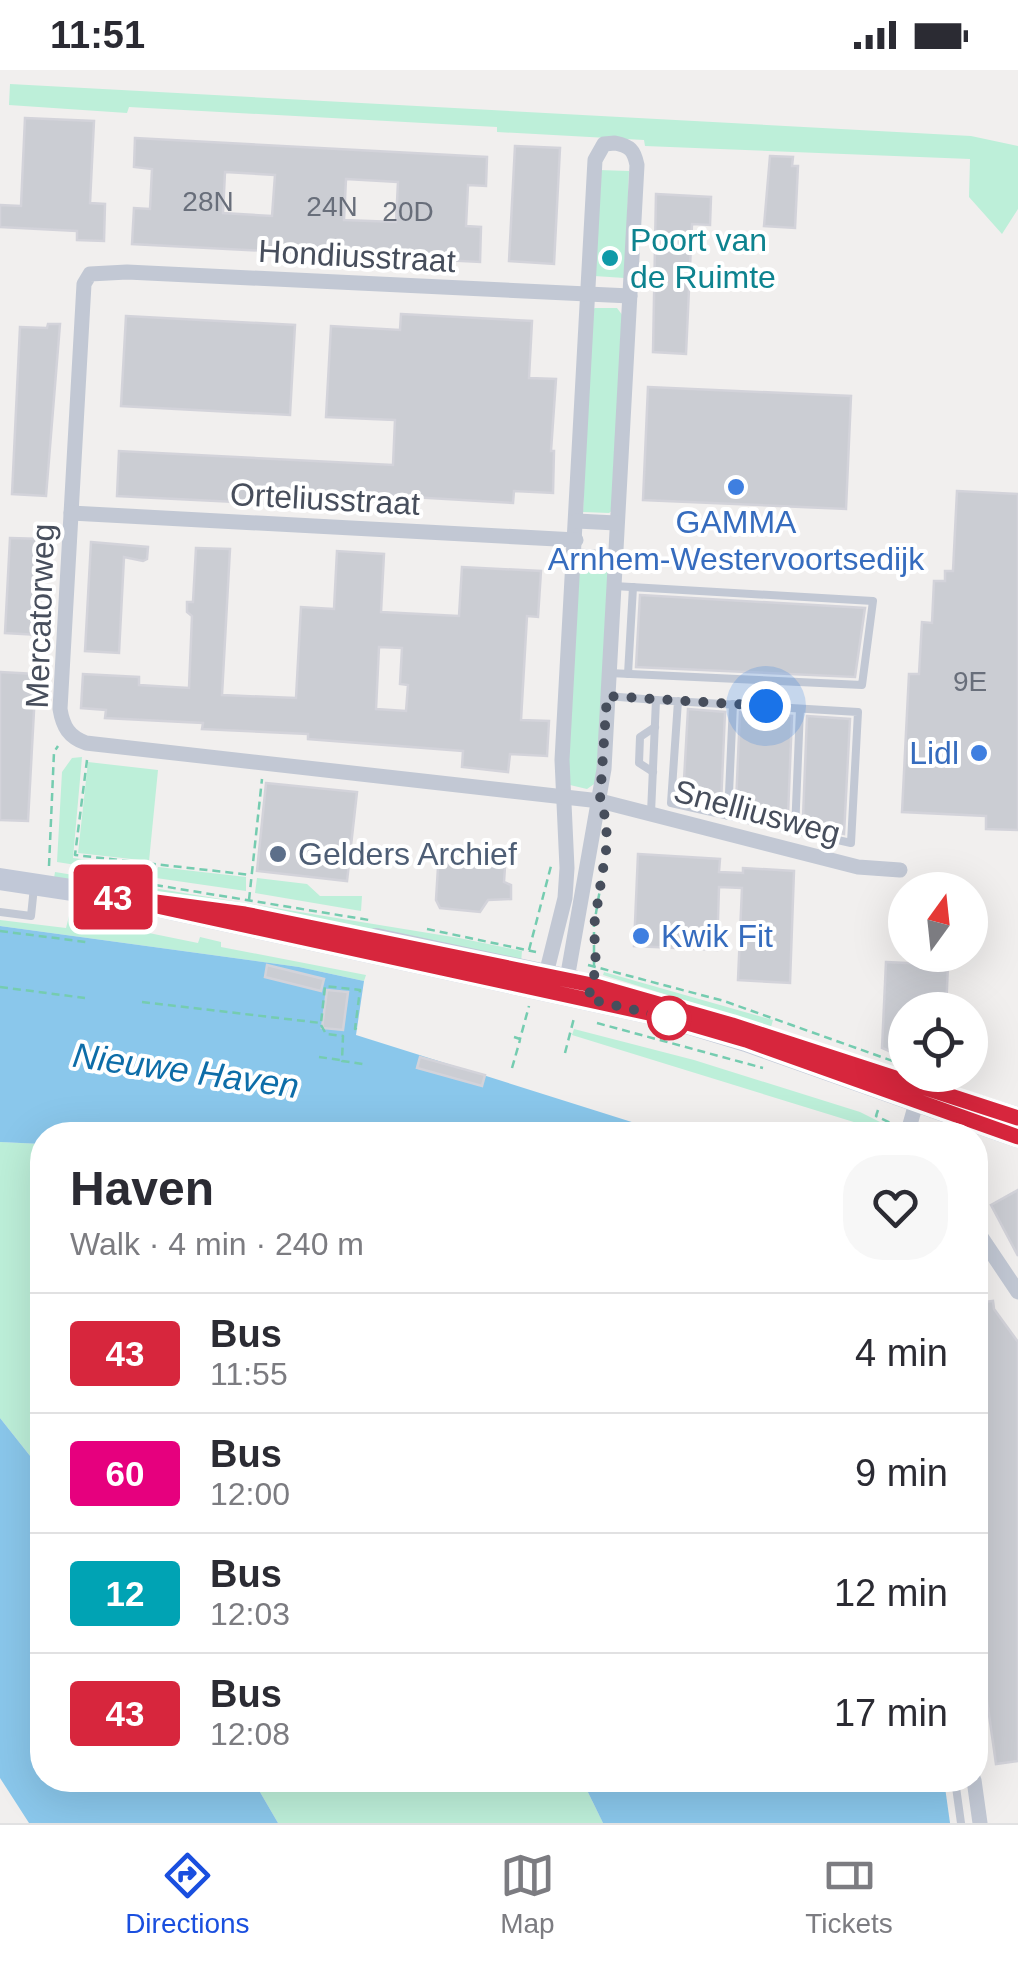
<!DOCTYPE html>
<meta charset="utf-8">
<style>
:root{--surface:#fff;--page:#f7f7f7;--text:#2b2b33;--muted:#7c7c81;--line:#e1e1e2;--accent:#1a4fdf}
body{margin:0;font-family:Arial,sans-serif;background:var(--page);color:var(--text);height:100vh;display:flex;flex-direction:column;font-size:38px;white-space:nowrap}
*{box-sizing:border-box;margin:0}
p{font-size:32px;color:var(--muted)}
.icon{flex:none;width:55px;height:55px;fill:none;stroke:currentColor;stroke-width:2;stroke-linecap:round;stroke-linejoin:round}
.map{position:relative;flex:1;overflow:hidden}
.details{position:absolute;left:30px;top:1052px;width:958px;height:670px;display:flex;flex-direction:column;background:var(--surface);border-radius:40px;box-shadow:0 10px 40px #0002}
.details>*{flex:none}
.badge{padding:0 20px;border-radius:8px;font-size:35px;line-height:65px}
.needle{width:65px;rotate:15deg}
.controls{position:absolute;left:888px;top:802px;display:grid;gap:20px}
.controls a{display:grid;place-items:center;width:100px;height:100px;border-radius:50%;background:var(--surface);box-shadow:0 10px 40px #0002;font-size:50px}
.you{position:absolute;width:50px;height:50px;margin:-25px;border:8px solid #fff;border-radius:50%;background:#1a73e8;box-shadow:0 0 0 15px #1a73e833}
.map>.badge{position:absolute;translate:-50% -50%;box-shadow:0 0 0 5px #fff}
.round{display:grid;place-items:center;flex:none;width:105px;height:105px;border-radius:40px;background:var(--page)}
.head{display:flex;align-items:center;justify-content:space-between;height:170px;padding:0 40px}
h1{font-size:48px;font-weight:800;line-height:75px}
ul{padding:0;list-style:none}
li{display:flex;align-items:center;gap:30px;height:120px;padding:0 40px;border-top:2px solid var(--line)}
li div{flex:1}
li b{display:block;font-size:38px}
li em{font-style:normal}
li .badge{min-width:110px;font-weight:700;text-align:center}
.status{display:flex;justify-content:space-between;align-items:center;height:70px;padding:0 50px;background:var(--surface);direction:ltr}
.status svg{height:28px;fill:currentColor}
.tab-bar{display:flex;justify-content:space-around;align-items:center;height:140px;border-top:2px solid var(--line);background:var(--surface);font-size:28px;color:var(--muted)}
.tab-bar a{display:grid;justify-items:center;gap:5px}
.tab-bar .active{color:var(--accent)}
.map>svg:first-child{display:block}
.green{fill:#bdefd9}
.water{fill:#8ac7eb}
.building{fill:#cbcdd3;stroke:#d3d3da;stroke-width:2.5;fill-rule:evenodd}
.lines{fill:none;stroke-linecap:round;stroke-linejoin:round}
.path{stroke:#75ccb0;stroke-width:2.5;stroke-dasharray:8 5;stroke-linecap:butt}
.lane{stroke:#c2c8d4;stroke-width:8}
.street{stroke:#c2c8d4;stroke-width:15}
.secondary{stroke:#c1c8d7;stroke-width:22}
.line-casing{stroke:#fff;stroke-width:22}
.line{stroke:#d7263d;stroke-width:15}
.walk{stroke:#474e5c;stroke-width:10;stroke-dasharray:0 18}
.culture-dot{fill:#0f9aa8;stroke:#fff;stroke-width:4}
.shop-dot{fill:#3f7fe0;stroke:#fff;stroke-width:4}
.service-dot{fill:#5c6f8a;stroke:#fff;stroke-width:4}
.stop-dot{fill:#fff;stroke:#d7263d;stroke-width:5}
.labels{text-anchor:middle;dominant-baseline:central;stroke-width:8;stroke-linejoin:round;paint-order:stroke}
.number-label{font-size:28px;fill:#686e7a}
.culture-label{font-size:32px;fill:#0d838f;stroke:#fff;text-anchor:start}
.street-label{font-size:32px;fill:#474e5c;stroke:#fff}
.shop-label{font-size:32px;fill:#366cbe;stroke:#fff}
.service-label{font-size:32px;fill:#4e5e75;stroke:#fff;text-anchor:start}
.water-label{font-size:35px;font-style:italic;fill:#0d6da8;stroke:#fff}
</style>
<div class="status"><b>11:51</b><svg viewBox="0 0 49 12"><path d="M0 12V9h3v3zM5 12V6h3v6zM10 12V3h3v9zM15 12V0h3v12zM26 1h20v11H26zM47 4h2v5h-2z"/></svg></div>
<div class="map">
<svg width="1018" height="1753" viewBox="0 0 1018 1753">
<rect width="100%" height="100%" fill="#f1efee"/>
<g class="green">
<path d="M10 14 971 66 1018 76V139L1002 164 969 127 970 89 645 76 644 70 497 62V57L129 37 127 43 9 35Z"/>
<path d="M598 100 629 101 625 208 594 206Z"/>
<path d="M595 238H617L623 246 613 440 609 443 583 442 591 240Z"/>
<path d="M582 498 609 502 597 712 587 719 570 715 567 707 577 501Z"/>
<path d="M82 687 73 788 147 797 146 806 57 792 62 702 72 688Z"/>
<path d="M88 692 158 700 149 791 78 783Z"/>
<path d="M158 797 246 807V821L156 808Z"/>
<path d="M55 802 459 868 522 881 521 893 240 838 54 808Z"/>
<path d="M257 808 307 814 320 826H362L361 841 255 823Z"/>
<path d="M69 846 121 858 123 852 145 857 144 862 198 873 200 867 221 872V877L366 905 364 911 299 897 0 856V850L66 858Z"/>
<path d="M604 902 773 950 771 957 761 954 603 905Z"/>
<path d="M574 959 694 990 860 1042 892 1058V1065H854L857 1053 572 965Z"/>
<path d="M0 1072 42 1074V1401L0 1348Z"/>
<path d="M253 1710H582L603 1753H278Z"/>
</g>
<g class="water">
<path d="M0 856 299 897 364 911 356 965 673 1065H42V1074L0 1072Z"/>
<path d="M0 1348 42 1401V1710H253L278 1753H29L0 1708Z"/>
<path d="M582 1710H944L950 1753H603Z"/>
</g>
<g class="building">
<path d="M25 48 94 51 90 133 105 134 104 171 77 170V161L0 157V135L21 136Z"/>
<path d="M135 68 487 87 486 116 468 115 466 156 481 157 480 192 132 174 134 138 150 139 152 99 134 97ZM225 102 275 105 272 146 223 143ZM346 109 398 112 396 152 344 150Z"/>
<path d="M515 76 560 78 554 194 509 191Z"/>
<path d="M770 86 793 87 792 96H798L795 158 764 156Z"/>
<path d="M656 124 711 127 710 155 692 154 686 284 653 282Z"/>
<path d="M401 244 532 251 529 308 556 309 551 381H554L553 423 514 421 513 433 377 425 376 439 117 426 119 381 393 395 395 350 326 347 331 256 400 260Z"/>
<path d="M126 246 295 255 290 345 121 336Z"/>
<path d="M48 254H60L46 426 12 424 20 257 47 258Z"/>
<path d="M648 317 851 326 846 439 643 430Z"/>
<path d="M957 421 1018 424V760L986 759V746L902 742 909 604H919L922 552 932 553 934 511H945V501H953Z"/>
<path d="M10 468 44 469 39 565 5 563Z"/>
<path d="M91 472 148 477 147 489 143 491 124 487 119 583 85 581Z"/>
<path d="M196 478 230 479 222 625 296 628 301 537 334 539 337 481 384 484 381 542 459 546 462 497 541 501 538 547 527 546 521 650 549 651 547 686 510 684 508 702 462 697 463 681 308 669V664L202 659 203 653 105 648 106 640 81 638 83 604 139 607V615L189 618 192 546 187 542V532H193ZM379 577 402 578 400 614 408 615 406 641 376 639Z"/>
<path d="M640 525 865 538 855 607 636 597Z"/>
<path d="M0 602 36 604 28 751 0 750Z"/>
<path d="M688 639 725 642 721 734 683 728Z"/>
<path d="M740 642 792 646 788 745 751 743 745 742V735L736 734Z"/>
<path d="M807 646 850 649 844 764 807 756 803 748Z"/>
<path d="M266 713 357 722 347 811 257 801Z"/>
<path d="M456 779 506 782 504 812 511 815V829L488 830 480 842 440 838 436 830 439 781Z"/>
<path d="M638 784 720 789 719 802 743 803V798L794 801 790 913 738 910 742 818 719 817 717 880 634 876Z"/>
<path d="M886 892 948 895 946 940H905V988L882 978Z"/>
<path d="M267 895 324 909 321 921 265 907Z"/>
<path d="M327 920 348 922 343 960 322 958Z"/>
<path d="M420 987 485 1005 482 1016 417 998Z"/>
<path d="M1018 1120V1186L991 1135Z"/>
<path d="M993 1231 994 1239 1018 1272V1691L996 1694 975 1546V1448H984L975 1384V1233Z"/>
</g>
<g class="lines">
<g class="path">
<path d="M87 690 75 785 251 805"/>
<path d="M49 796 54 682 58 676"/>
<path d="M149 814 151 795"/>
<path d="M155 815 369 850"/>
<path d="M249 830 262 709"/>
<path d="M427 859 536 882"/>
<path d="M0 861 86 872"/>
<path d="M529 880 551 796"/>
<path d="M588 895 724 931 904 995"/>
<path d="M594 909V855L602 807"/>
<path d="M0 917 85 928"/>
<path d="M142 932 321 953 325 916 360 920 355 959 358 957"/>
<path d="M597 953 763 998"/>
<path d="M321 955 326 964 343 966 342 991 363 994"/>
<path d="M514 967 520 969 529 936"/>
<path d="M565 983 574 948"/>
<path d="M319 987 340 990"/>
<path d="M512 998 520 970"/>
<path d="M878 1040 876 1046 895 1055"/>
</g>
<g class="lane">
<path d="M609 603 862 615 873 531 614 516"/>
<path d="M628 604 633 517"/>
<path d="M607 626 656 630 651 743"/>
<path d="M656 630 858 642 851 773 671 733 678 631"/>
<path d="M653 702 639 693 640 667 655 657"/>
<path d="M728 746 733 634"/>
<path d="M795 761 800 639"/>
<path d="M0 842 31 846 34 817"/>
<path d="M955 1710 961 1753"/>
</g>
<g class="street">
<path d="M615 73C630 76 634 80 637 95L604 699 567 909 553 922 546 904 565 828 567 798 562 690 595 90 604 74Z"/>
<path d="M630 226 127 202 90 204 84 214 60 639C63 657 69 667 86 673L600 731 858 797 900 800"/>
<path d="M71 443 576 470"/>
<path d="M577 451 616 453"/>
<path d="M575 486 615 488"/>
<path d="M907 1065 918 1026"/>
<path d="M975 1158 1018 1222"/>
<path d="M974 1710 980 1753"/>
</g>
<g class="secondary">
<path d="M0 809 111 826 667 947 746 971 1018 1067"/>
<path d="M376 869 574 911"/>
<path d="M906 1013 1018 1048"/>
</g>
</g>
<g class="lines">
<g class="line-casing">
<path id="line" d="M1018 1048 732 955 592 915 245 844 111 826 667 947 746 970 1018 1067"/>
</g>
<use href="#line" class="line"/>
<path class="walk" d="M669 948 588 929 596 898 594 856 607 774 606 750 600 730 607 626 766 636"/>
</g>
<circle class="culture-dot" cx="610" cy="188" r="10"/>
<g class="shop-dot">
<circle cx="736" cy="417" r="10"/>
<circle cx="979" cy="683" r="10"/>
<circle cx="641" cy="866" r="10"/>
</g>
<circle class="service-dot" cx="278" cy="784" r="10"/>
<circle class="stop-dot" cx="669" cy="948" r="20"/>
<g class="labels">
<g class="number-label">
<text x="208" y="131">28N</text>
<text x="332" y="136">24N</text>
<text x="408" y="141">20D</text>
<text x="970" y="611">9E</text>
</g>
<g class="culture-label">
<text x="630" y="170">Poort van<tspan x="630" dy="37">de Ruimte</tspan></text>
</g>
<g class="street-label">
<text transform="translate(357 186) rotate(3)">Hondiusstraat</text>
<text transform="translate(325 429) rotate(3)">Orteliusstraat</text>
<text transform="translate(40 546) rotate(-88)">Mercatorweg</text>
<text transform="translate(757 742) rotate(15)">Snelliusweg</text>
</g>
<g class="shop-label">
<text x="736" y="452">GAMMA<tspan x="736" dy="37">Arnhem-Westervoortsedijk</tspan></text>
<text x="959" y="683" text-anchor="end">Lidl</text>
<text x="661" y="866" text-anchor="start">Kwik Fit</text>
</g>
<g class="service-label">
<text x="298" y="784">Gelders Archief</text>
</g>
<g class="water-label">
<text transform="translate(186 1000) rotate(8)">Nieuwe Haven</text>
</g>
</g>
</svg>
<div class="controls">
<a><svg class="needle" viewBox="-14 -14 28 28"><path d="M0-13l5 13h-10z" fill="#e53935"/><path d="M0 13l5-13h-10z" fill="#7c7c81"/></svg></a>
<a><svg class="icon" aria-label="locate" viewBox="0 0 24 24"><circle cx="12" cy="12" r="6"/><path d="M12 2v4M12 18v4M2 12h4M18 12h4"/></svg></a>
</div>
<div class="you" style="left:766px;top:636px"></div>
<b class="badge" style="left:113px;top:827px;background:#d7263d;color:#fff">43</b>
<section class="details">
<div class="head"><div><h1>Haven</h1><p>Walk · 4 min · 240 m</p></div><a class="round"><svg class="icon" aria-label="heart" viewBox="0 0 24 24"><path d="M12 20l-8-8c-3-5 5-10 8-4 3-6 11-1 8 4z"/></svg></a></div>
<ul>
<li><span class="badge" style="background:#d7263d;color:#fff">43</span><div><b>Bus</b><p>11:55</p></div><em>4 min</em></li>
<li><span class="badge" style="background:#e6007e;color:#fff">60</span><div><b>Bus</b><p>12:00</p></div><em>9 min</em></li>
<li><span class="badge" style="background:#00a3b4;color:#fff">12</span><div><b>Bus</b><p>12:03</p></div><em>12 min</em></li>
<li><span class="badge" style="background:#d7263d;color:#fff">43</span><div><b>Bus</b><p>12:08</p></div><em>17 min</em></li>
</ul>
</section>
</div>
<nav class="tab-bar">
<a class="active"><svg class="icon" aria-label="directions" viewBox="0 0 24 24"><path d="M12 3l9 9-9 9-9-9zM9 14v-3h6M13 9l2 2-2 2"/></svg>Directions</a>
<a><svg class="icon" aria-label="map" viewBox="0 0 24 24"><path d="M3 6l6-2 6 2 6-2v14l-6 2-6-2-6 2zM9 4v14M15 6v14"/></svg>Map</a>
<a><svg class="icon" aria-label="tickets" viewBox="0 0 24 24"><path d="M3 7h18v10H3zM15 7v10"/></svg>Tickets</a>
</nav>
